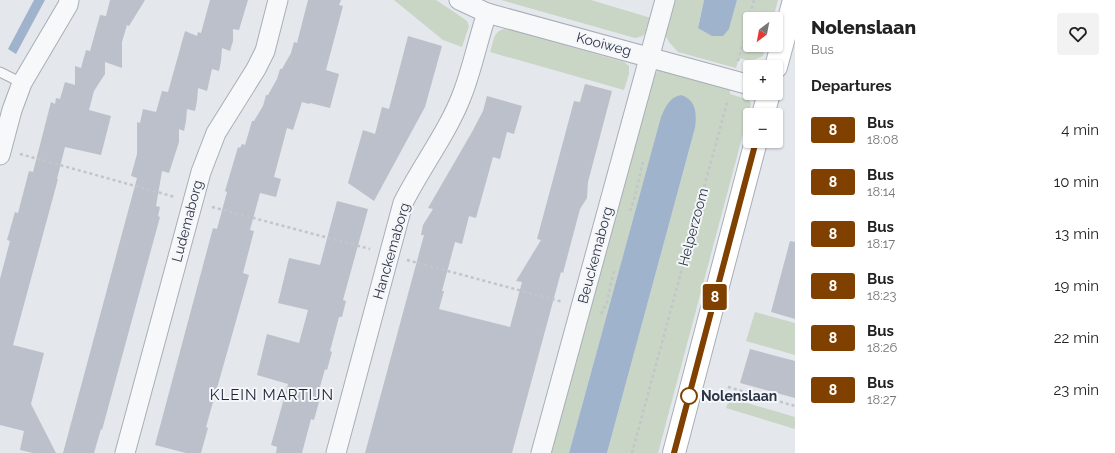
<!DOCTYPE html>
<meta charset="utf-8">
<style>
:root{--surface:#fff;--page:#f2f2f2;--text:#222;--muted:#767676}
body{margin:0;font-family:Raleway,sans-serif;background:var(--page);color:var(--text);height:100vh;display:flex;flex-direction:column;font-size:15px;white-space:nowrap}
*{box-sizing:border-box;margin:0}
p{font-size:13px;color:var(--muted)}
.icon{flex:none;width:22px;height:22px;fill:none;stroke:currentColor;stroke-width:2;stroke-linecap:round;stroke-linejoin:round}
.map{position:relative;flex:1;overflow:hidden}
.panel{display:flex;flex-direction:column;background:var(--surface);width:320px}
.panel>*{flex:none}
.badge{padding:0 8px;border-radius:3px;font-size:14px;line-height:26px}
.needle{width:26px;rotate:212deg}
.buttons{position:absolute;left:743px;top:12px;display:grid;gap:8px}
.buttons a{display:grid;place-items:center;width:40px;height:40px;border-radius:4px;background:var(--surface);box-shadow:0 1px 3px #0004;font-size:20px}
.map>.badge{position:absolute;translate:-50% -50%;box-shadow:0 0 0 2px #fff}
h2{padding:0 16px;font-size:15px;line-height:36px}
.round{display:grid;place-items:center;flex:none;width:42px;height:42px;border-radius:4px;background:var(--page)}
.head{display:flex;align-items:center;justify-content:space-between;height:68px;padding:0 16px}
h1{font-size:19px;font-weight:800;line-height:30px}
ul{padding:0;list-style:none}
li{display:flex;align-items:center;gap:12px;height:52px;padding:0 16px}
li div{flex:1}
li b{display:block;font-size:15px}
li em{font-style:normal}
li .badge{min-width:44px;font-weight:700;text-align:center}
main{display:flex;flex:1;min-height:0}
.map>svg:first-child{display:block}
.green{fill:#c9d6c5}
.water{fill:#9fb4cc}
.building{fill:#bbc0ca}
.lines{fill:none;stroke-linecap:round;stroke-linejoin:round}
.lane-casing{stroke:#a9aeb7;stroke-width:11}
.street-casing{stroke:#a9aeb7;stroke-width:21}
.secondary-casing{stroke:#a9aeb7;stroke-width:24}
.path{stroke:#c2c5cb;stroke-width:2.5;stroke-dasharray:3 3;stroke-linecap:butt}
.lane{stroke:#f7f8fa;stroke-width:9}
.street{stroke:#f7f8fa;stroke-width:19}
.secondary{stroke:#fff;stroke-width:22}
.line-casing{stroke:#fff;stroke-width:9}
.line{stroke:#804000;stroke-width:6}
.stop-dot{fill:#fff;stroke:#804000;stroke-width:2}
.labels{text-anchor:middle;dominant-baseline:central;stroke-width:4;stroke-linejoin:round;paint-order:stroke}
.street-label{font-size:14px;fill:#2b3445;stroke:#f4f6f9}
.stop-label{font-size:14px;font-weight:bold;fill:#2b3445;stroke:#f4f6f9;text-anchor:start}
.neighbourhood-label{font-size:15px;letter-spacing:1px;fill:#1d2536;stroke:#f4f6f9}
</style>
<main>
<div class="map">
<svg width="795" height="453" viewBox="0 0 795 453">
<rect width="100%" height="100%" fill="#e4e7ec"/>
<g class="green">
<path d="M394 0H436L457 14 467 21 469 26 462 47 443 40Z"/>
<path d="M501 0H591L651 18 647 30 643 36 635 38Z"/>
<path d="M673 0H704L698 27 729 29 737 0H778L773 19H750V45H766L763 56C754 61 748 61 739 58L736 68 678 52 669 42 664 33Z"/>
<path d="M506 29 624 62 629 66V74L624 90 490 52C494 41 493 30 506 29Z"/>
<path d="M664 69H671L730 90V94L749 100 751 104 658 453H607L695 128C694 117 696 103 686 97L661 118 569 453H551L654 76 658 70Z"/>
<path d="M755 312 795 323V355L746 341Z"/>
<path d="M730 398 795 417V429L726 408Z"/>
</g>
<g class="water">
<path d="M34 0H45L16 54 8 49Z"/>
<path d="M704 0H737L729 29 723 36H712L698 28Z"/>
<path d="M681 95C696 99 697 114 695 128L607 453H569L661 117C665 108 669 97 681 95Z"/>
</g>
<g class="building">
<path d="M110 0H145L129 26 127 25 122 42V68L105 62V74L94 91 89 110 111 116 101 155 65 147 57 179H58L13 345 44 353 31 404 56 453H33L20 450 24 431 0 425V279L10 241 7 240 15 212 18 213 29 171 33 172 51 102 55 104 56 98 60 99 65 82 75 85V66L81 68 86 50 90 51 100 15 106 16Z"/>
<path d="M210 0H248L239 30 233 29V41L230 51 222 48 221 61 219 71 212 69 207 91 198 88 197 101 195 111 187 109 186 121 184 131 179 129V142L169 173 162 171 156 206 160 207 158 216 160 217 102 430 101 429 94 453H63L137 178 131 176 137 154V122L140 123 143 109 156 112 162 91 168 92 185 31 197 36 198 32 201 33Z"/>
<path d="M308 0H341L339 5 343 6 326 70 339 74 330 108 310 103 309 104 302 102 293 130 287 128 274 177 281 179 276 197 260 193 250 230 254 231 243 273 249 275 206 427 208 428 201 453H186L155 445 213 228 217 229 227 192 225 191 238 147 240 148 242 144 245 145 252 121H254L263 106 266 95H268L277 79 280 69H282L291 53 294 42 297 43Z"/>
<path d="M408 36 442 46 425 107 374 201 348 183 363 130 375 134 382 107 389 109Z"/>
<path d="M585 84 612 91 588 182 587 198 580 209 563 273 561 272 512 453H365L424 235H421L423 225 433 209 428 208 472 132 483 111 487 96 522 106 514 134 507 132 500 159 493 157 476 218 469 216 462 244 455 242 442 291H444L439 309 510 327 522 282 516 281 541 240 537 239 574 101 580 102Z"/>
<path d="M337 201 368 209 343 300 346 301 342 317H339L330 351 332 352 327 370 325 369 316 401 319 402 314 420 311 419 302 453H276L277 447 271 445 288 384 257 375 267 334 299 343 308 310 278 303 289 258 320 265Z"/>
<path d="M790 241 795 242V319L771 312Z"/>
<path d="M750 349 795 361V398L740 383Z"/>
</g>
<g class="lines">
<g class="lane-casing">
<path id="lane" d="M0 72 22 83"/>
</g>
<g class="street-casing">
<g id="street">
<path d="M459 0 487 13 750 85"/>
<path d="M0 155 12 110 22 83 68 5 69 0"/>
<path d="M125 453 201 172 216 133 256 69 265 51 278 0"/>
<path d="M336 453 403 203C421 167 448 132 462 95 472 70 478 39 487 13"/>
<path d="M541 453 665 0"/>
</g>
</g>
<g class="secondary-casing">
<g id="secondary">
<path d="M776 67 794 0"/>
<path d="M763 115 769 93"/>
<path d="M674 453 756 141"/>
</g>
</g>
<g class="path">
<path d="M738 61 754 0"/>
<path d="M20 154 175 197"/>
<path d="M212 207 370 249"/>
<path d="M630 211 634 200 643 162"/>
<path d="M407 260 563 302"/>
<path d="M601 314 607 302 614 270"/>
<path d="M728 387 795 406"/>
<path d="M632 453 728 99"/>
</g>
<use href="#lane" class="lane"/>
<use href="#street" class="street"/>
<use href="#secondary" class="secondary"/>
</g>
<g class="lines">
<g class="line-casing">
<path id="line" d="M674 453 756 141"/>
</g>
<use href="#line" class="line"/>
</g>
<circle class="stop-dot" cx="689" cy="396" r="8"/>
<g class="labels">
<g class="street-label">
<text transform="translate(604 44) rotate(15)">Kooiweg</text>
<text transform="translate(187 221) rotate(-75)">Ludemaborg</text>
<text transform="translate(693 227) rotate(-75)">Helperzoom</text>
<text transform="translate(391 251) rotate(-74)">Hanckemaborg</text>
<text transform="translate(595 255) rotate(-75)">Beuckemaborg</text>
</g>
<g class="stop-label">
<text x="701" y="396">Nolenslaan</text>
</g>
<g class="neighbourhood-label">
<text x="272" y="395">KLEIN MARTIJN</text>
</g>
</g>
</svg>
<div class="buttons">
<a><svg class="needle" viewBox="-14 -14 28 28"><path d="M0-13l5 13h-10z" fill="#e53935"/><path d="M0 13l5-13h-10z" fill="#767676"/></svg></a>
<a>+</a>
<a>−</a>
</div>
<b class="badge" style="left:715px;top:297px;background:#804000;color:#fff">8</b>
</div>
<section class="panel">
<div class="head"><div><h1>Nolenslaan</h1><p>Bus</p></div><a class="round"><svg class="icon" aria-label="heart" viewBox="0 0 24 24"><path d="M12 20l-8-8c-3-5 5-10 8-4 3-6 11-1 8 4z"/></svg></a></div>
<h2>Departures</h2>
<ul>
<li><span class="badge" style="background:#804000;color:#fff">8</span><div><b>Bus</b><p>18:08</p></div><em>4 min</em></li>
<li><span class="badge" style="background:#804000;color:#fff">8</span><div><b>Bus</b><p>18:14</p></div><em>10 min</em></li>
<li><span class="badge" style="background:#804000;color:#fff">8</span><div><b>Bus</b><p>18:17</p></div><em>13 min</em></li>
<li><span class="badge" style="background:#804000;color:#fff">8</span><div><b>Bus</b><p>18:23</p></div><em>19 min</em></li>
<li><span class="badge" style="background:#804000;color:#fff">8</span><div><b>Bus</b><p>18:26</p></div><em>22 min</em></li>
<li><span class="badge" style="background:#804000;color:#fff">8</span><div><b>Bus</b><p>18:27</p></div><em>23 min</em></li>
</ul>
</section>
</main>
